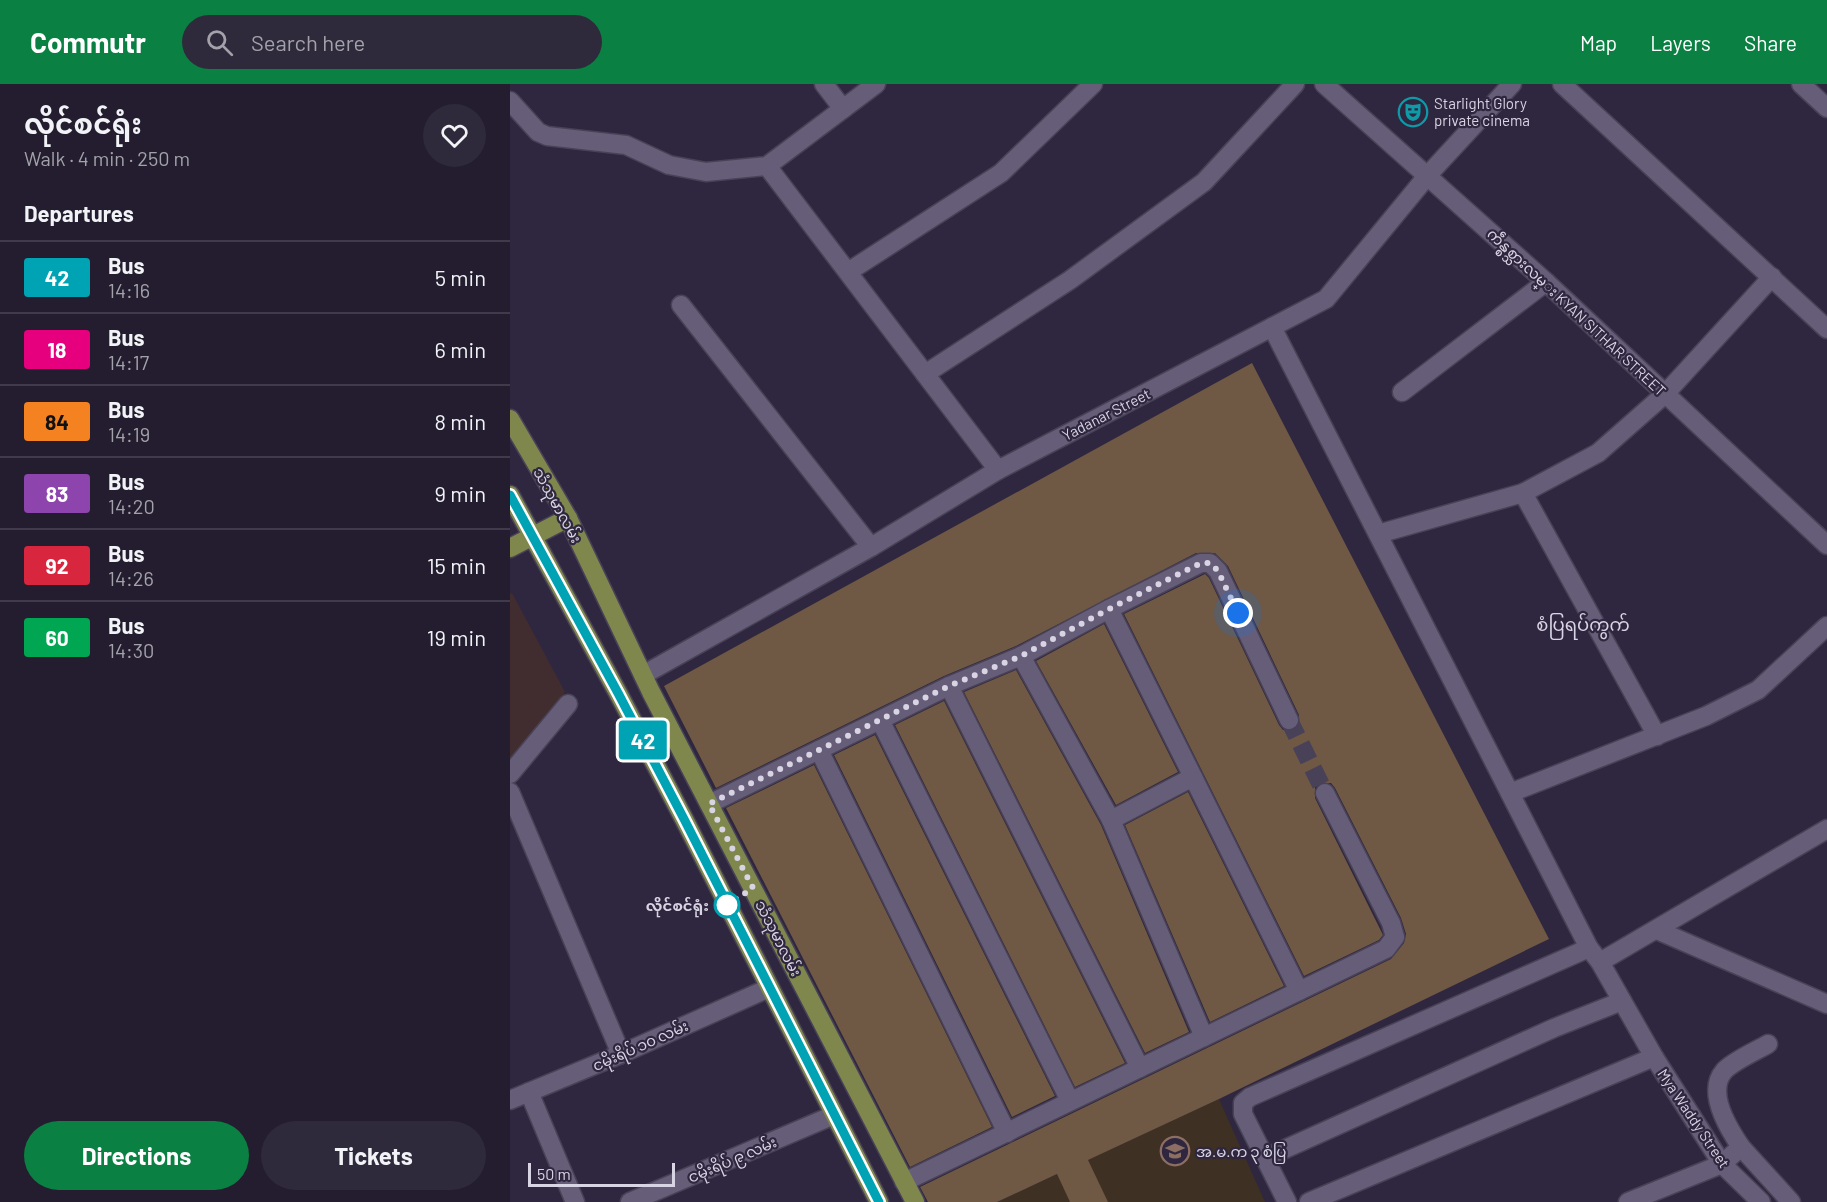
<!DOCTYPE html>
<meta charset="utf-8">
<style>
:root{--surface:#231d2f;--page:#2f2a3b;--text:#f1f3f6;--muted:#a3a2aa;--line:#403b4b;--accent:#0b8043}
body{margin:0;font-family:Barlow,"Noto Sans Myanmar",sans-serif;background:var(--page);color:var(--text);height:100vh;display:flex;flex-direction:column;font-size:22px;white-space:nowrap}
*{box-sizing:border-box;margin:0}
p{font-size:20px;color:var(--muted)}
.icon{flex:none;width:33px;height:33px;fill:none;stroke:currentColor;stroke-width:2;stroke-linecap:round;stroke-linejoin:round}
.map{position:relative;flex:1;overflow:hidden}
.details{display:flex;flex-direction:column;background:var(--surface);width:510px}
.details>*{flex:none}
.badge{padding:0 12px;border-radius:4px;font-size:21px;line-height:39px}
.scale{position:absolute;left:18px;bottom:15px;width:147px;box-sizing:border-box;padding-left:6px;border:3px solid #d9d4e4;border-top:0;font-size:16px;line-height:21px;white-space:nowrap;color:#d9d4e4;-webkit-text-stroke:4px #2f273f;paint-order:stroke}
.you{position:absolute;width:30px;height:30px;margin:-15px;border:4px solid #fff;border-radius:50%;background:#1a73e8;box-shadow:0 0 0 9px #1a73e833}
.map>.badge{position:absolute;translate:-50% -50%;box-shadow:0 0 0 3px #fff}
h2{padding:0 24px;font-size:22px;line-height:54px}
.round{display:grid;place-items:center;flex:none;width:63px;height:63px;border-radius:32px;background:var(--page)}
.overview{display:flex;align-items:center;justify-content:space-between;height:102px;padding:0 24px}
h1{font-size:28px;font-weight:700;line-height:45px}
.cta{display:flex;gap:12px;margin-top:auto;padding:12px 24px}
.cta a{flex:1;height:69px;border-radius:36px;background:var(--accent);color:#fff;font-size:24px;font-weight:700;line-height:69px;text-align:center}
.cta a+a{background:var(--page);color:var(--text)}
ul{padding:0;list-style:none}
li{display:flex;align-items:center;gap:18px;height:72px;padding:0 24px;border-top:2px solid var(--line)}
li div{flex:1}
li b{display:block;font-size:22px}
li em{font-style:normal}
li .badge{min-width:66px;font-weight:700;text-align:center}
header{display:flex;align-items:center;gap:36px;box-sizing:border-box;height:84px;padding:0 30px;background:var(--accent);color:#fff}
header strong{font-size:28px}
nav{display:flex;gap:33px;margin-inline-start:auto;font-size:21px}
.search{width:420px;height:54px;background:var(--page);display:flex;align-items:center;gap:15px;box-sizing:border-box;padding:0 21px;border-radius:33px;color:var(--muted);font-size:22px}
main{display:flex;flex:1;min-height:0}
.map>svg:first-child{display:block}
.industrial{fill:#412d2f}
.education{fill:#3f3024}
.building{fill:#6f5844}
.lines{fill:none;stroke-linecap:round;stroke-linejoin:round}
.minor-tunnel{stroke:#484158;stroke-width:18;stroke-dasharray:18 9;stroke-linecap:butt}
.minor-casing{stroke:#494257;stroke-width:21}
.major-casing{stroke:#494257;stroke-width:21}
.minor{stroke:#665e79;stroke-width:18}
.major{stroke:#7f874d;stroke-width:18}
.line-casing{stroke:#fff;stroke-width:14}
.line{stroke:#00a3b4;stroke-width:9}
.walk{stroke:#d9d4e4;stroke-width:6;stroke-dasharray:0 10.8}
.stop-dot{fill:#fff;stroke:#00a3b4;stroke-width:3}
.labels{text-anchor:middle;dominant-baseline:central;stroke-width:4.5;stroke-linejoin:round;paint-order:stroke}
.poi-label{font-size:15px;fill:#d9d4e4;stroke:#2f273f;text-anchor:start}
.street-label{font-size:15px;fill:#d9d4e4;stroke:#2f273f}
.stop-label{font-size:15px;font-weight:bold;fill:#d9d4e4;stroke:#2f273f;text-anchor:end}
.quarter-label{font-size:18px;fill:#d9d4e4;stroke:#2f273f}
</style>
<header>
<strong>Commutr</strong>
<div class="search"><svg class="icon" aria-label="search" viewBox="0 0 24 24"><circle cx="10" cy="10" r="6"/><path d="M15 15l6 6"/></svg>Search here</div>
<nav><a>Map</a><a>Layers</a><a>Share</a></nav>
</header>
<main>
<section class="details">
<div class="overview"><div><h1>လိုင်စင်ရုံး</h1><p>Walk · 4 min · 250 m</p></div><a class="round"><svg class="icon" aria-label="heart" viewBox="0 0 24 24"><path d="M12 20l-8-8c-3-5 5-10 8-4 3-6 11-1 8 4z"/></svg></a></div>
<h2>Departures</h2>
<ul>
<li><span class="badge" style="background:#00a3b4;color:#fff">42</span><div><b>Bus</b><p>14:16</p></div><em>5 min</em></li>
<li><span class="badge" style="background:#e6007e;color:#fff">18</span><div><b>Bus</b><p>14:17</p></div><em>6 min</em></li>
<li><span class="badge" style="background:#f58220;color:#111">84</span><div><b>Bus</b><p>14:19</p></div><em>8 min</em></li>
<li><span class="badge" style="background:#8e44ad;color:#fff">83</span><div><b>Bus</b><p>14:20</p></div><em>9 min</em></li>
<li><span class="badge" style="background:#d7263d;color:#fff">92</span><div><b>Bus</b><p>14:26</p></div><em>15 min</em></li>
<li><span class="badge" style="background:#00a651;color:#fff">60</span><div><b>Bus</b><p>14:30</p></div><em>19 min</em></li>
</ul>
<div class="cta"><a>Directions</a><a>Tickets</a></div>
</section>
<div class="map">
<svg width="1317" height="1118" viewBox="0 0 1317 1118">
<rect width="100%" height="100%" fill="#2f273f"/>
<path class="industrial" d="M2 509 55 608 0 675V510Z"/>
<path class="education" d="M709 1015 755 1118H487Z"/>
<g class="building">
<path d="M742 279 1039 855 709 1015 578 1076 598 1118H560L547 1090 487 1118H418L410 1103 881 875 894 859 896 850 891 834 825 704 821 699H810L805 703V714L873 851 869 856 794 892 614 530 695 490 699 494 769 641 773 646H783L789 642V631L718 482 705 469H686L506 562 434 592 206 704 154 602Z"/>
<path d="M594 540 668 688 606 721 526 577Z"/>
<path d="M506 586 591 741 679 948 635 969 454 608Z"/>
<path d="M434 617 615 979 565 1003 385 641Z"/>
<path d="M365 651 545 1012 502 1033 324 671Z"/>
<path d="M304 681 482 1043 400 1083 216 724Z"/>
<path d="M678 708 774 902 700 938 615 741Z"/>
</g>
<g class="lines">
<path class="minor-tunnel" d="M779 636 815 709"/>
<g class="minor-casing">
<g id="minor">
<path d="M314 0 333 25"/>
<path d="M814 0 1036 198 1317 461"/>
<path d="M1052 0 1317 245"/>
<path d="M1291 0 1317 24"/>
<path d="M0 17 28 48 37 52 116 61 159 81 196 88 257 82 366 0"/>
<path d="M257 82 488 386"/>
<path d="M338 188 491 89 583 0"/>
<path d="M171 221 361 463"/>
<path d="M762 243 1079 864 1090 878 1144 973 1212 1080 1251 1118"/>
<path d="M415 290 560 196 694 98 785 0"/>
<path d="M892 308 1036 198"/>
<path d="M1013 409 1147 652"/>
<path d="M868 450 1013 409 1088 369 1155 310 1262 193"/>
<path d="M599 525 683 693 601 736"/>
<path d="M511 572 601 736 694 953"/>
<path d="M133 591 361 463 488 386 816 215 918 91 1002 0"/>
<path d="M439 602 630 984"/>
<path d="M370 636 560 1017"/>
<path d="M309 666 497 1049"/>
<path d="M0 690 58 620"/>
<path d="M683 693 789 907"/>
<path d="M0 708 111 970"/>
<path d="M1000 709 1196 632 1248 606 1317 542"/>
<path d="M199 720 439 602 511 572 599 525 691 479H700L708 487 779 636"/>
<path d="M1147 846 1317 920"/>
<path d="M1090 878 1317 745"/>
<path d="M19 1008 65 1118"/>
<path d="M0 1016 111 970 259 904"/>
<path d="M1231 1063 1281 1118"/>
<path d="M755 1074 1044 944 1112 917"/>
<path d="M394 1098 876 865 885 853 881 839 815 709"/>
<path d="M120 1118 324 1031"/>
<path d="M777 1118 733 1030V1019L740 1013 1079 864"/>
<path d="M799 1118 1144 973"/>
<path d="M1118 1118 1212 1080 1231 1063C1218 1044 1196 1008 1214 987 1223 977 1246 967 1258 960"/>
</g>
</g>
<g class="major-casing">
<g id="major">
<path d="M0 335 58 434 141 608 405 1118"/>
<path d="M0 411 108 609 174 735 369 1118"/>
<path d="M0 464 58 434"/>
</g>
</g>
<use href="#minor" class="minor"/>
<use href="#major" class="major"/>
</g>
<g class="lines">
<g class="line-casing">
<path id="line" d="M0 411 108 609 174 735 369 1118"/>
</g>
<use href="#line" class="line"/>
<path class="walk" d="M217 821 243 804 199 720 439 602 511 572 599 525 691 479H700L708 487 728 529"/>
</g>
<defs>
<g id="theatre-ring" transform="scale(1.5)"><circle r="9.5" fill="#2f273f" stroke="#0f9aa8" stroke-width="1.5"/><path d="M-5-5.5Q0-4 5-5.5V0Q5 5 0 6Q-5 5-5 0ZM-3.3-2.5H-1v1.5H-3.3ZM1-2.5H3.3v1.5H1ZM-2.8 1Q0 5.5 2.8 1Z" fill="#0f9aa8"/></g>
<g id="school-ring" transform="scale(1.5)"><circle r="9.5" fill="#2f273f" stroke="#8d6e63" stroke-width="1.5"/><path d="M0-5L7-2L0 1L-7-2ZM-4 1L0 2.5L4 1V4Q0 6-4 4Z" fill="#8d6e63"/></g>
</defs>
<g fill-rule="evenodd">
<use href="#theatre-ring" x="903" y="28"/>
<use href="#school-ring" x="665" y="1067"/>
</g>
<circle class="stop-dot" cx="217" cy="821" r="12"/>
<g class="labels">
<g class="poi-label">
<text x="924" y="19">Starlight Glory<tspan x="924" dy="17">private cinema</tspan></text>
<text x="686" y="1067">အ.မ.က ၃ စံပြ</text>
</g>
<g class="street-label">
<text transform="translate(1067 228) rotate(43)">ကဵန္စစ္သားလမ္း KYAN SITHAR STREET</text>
<text transform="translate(596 330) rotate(-27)">Yadanar Street</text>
<text transform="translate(48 421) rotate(61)">သံသုမာလမ်း</text>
<text transform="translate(269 854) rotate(63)">သံသုမာလမ်း</text>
<text transform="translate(130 961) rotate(-24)">ငမိုးရိပ် ၁၀ လမ်း</text>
<text transform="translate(1184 1034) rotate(56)">Mya Waddy Street</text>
<text transform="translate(222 1075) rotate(-23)">ငမိုးရိပ် ၉ လမ်း</text>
</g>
<g class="stop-label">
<text x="199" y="821">လိုင်စင်ရုံး</text>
</g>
<g class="quarter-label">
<text x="1073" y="540">စံပြရပ်ကွက်</text>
</g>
</g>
</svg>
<div class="scale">50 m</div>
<div class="you" style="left:728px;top:529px"></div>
<b class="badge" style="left:133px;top:656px;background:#00a3b4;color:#fff">42</b>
</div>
</main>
